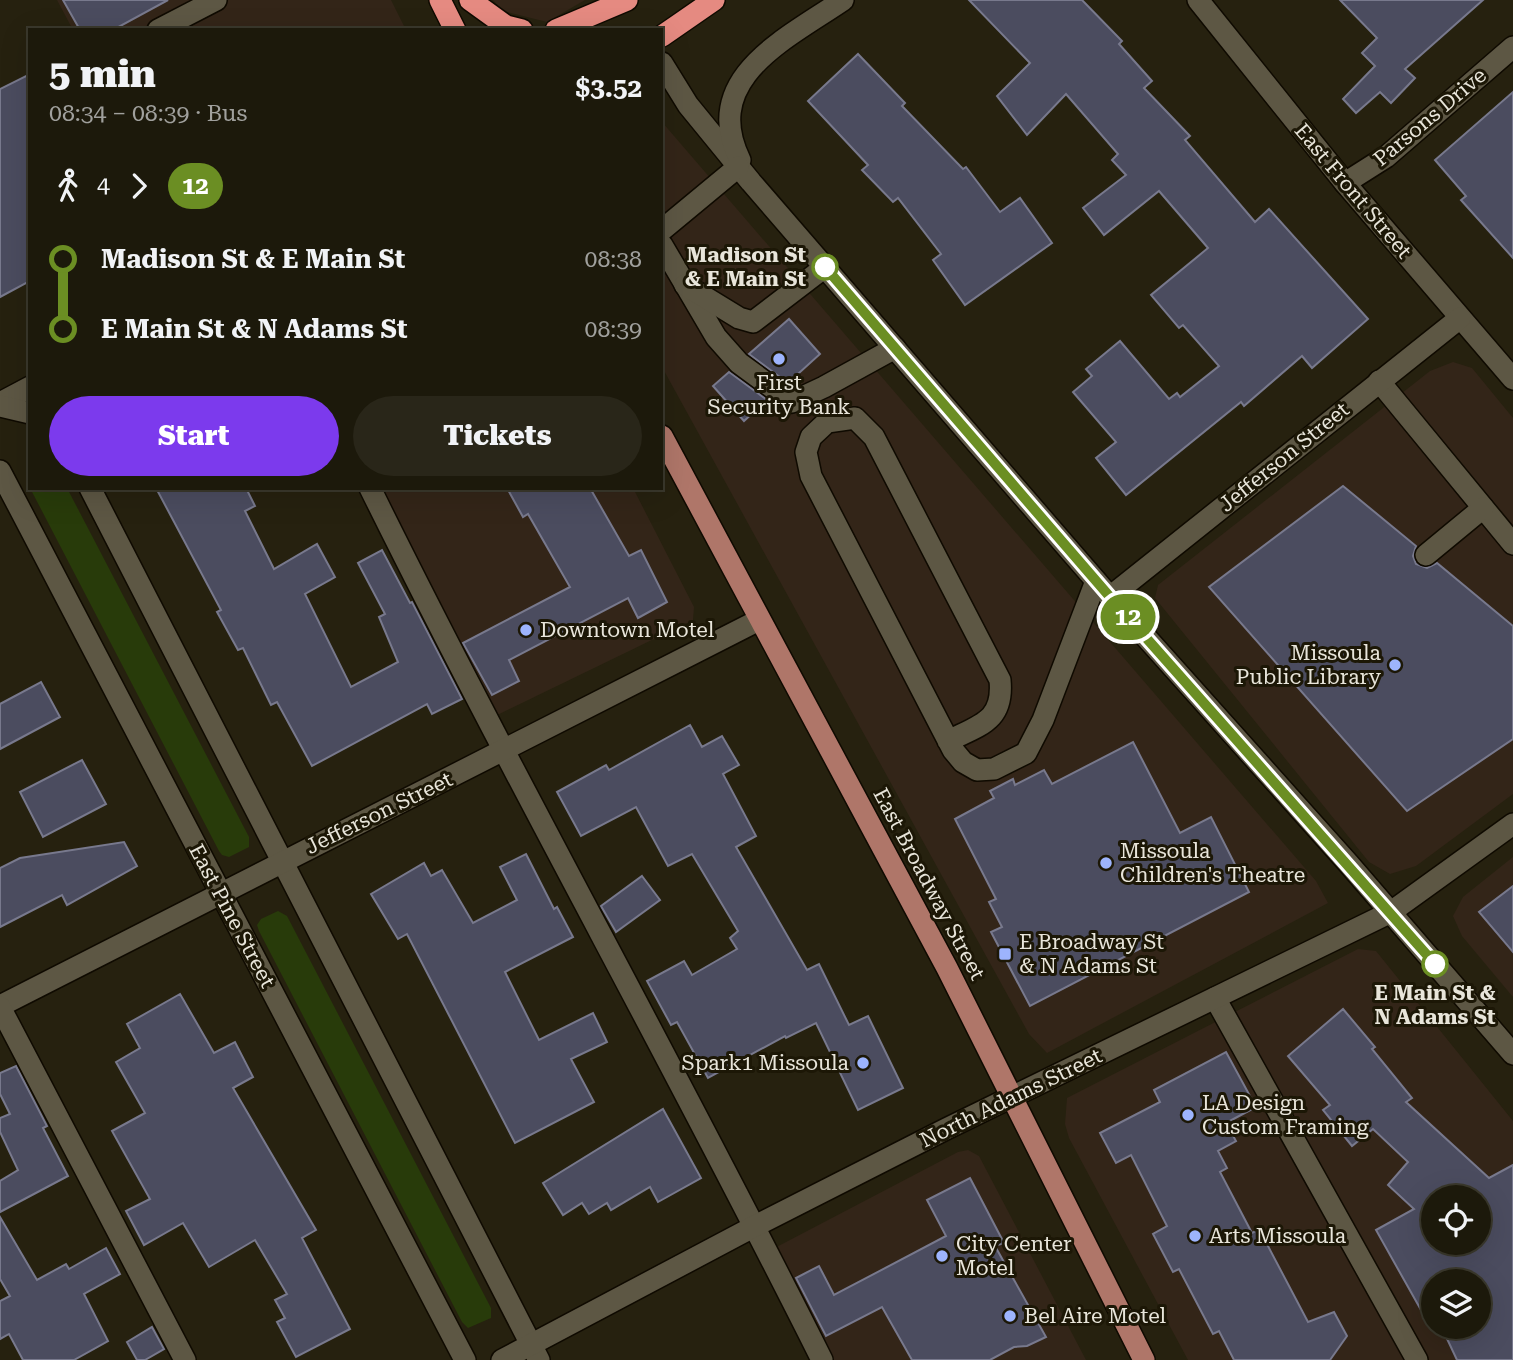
<!DOCTYPE html>
<meta charset="utf-8">
<style>
:root{--surface:#1c190b;--page:#292619;--text:#f1f3f6;--muted:#a0a09d;--line:#3a382c;--accent:#7c3aed}
body{margin:0;font-family:"Roboto Serif",serif;background:var(--page);color:var(--text);height:100vh;display:flex;flex-direction:column;font-size:26px;white-space:nowrap}
*{box-sizing:border-box;margin:0}
p{font-size:23px;color:var(--muted)}
.icon{flex:none;width:38px;height:38px;fill:none;stroke:currentColor;stroke-width:2;stroke-linecap:round;stroke-linejoin:round}
.map{position:relative;flex:1;overflow:hidden}
.drawer{position:absolute;left:28px;top:28px;width:635px;height:462px;display:flex;flex-direction:column;background:var(--surface);border-radius:0px;box-shadow:0 7px 28px #0002,0 0 0 2px var(--line)}
.drawer>*{flex:none}
.badge{padding:0 14px;border-radius:23px;font-size:24px;line-height:46px}
.buttons{position:absolute;left:1421px;top:1185px;display:grid;gap:14px}
.buttons a{display:grid;place-items:center;width:70px;height:70px;border-radius:50%;background:var(--surface);box-shadow:0 7px 28px #0002,0 0 0 2px var(--line);font-size:35px}
.map>.badge{position:absolute;translate:-50% -50%;box-shadow:0 0 0 4px #fff}
.legs{display:flex;align-items:center;gap:10px;height:77px;padding:0 21px;font-size:23px}
.legs p{margin-inline-start:auto}
.summary{display:flex;align-items:center;justify-content:space-between;height:119px;padding:0 21px}
h1{font-size:38px;font-weight:800;line-height:52px}
.cta{display:flex;gap:14px;margin-top:auto;padding:14px 21px}
.cta a{flex:1;height:80px;border-radius:42px;background:var(--accent);color:#fff;font-size:28px;font-weight:800;line-height:80px;text-align:center}
.cta a+a{background:var(--page);color:var(--text)}
ul{padding:0 21px;list-style:none}
li{display:flex;align-items:center;gap:24px;height:70px;font-size:26px}
li i{display:grid;place-items:center;width:10px;height:100%;margin:0 9px;background:currentColor}
li i::after{content:'';width:18px;height:18px;margin:-9px;border:5px solid;border-radius:50%;background:var(--surface)}
li p{margin-inline-start:auto}
li:first-child i{background:linear-gradient(#0000 50%,currentColor 0)}
li:last-child i{background:linear-gradient(currentColor 50%,#0000 0)}
.map>svg:first-child{display:block}
.commercial{fill:#332518;fill-rule:evenodd}
.green{fill:#283b0a}
.building{fill:#4b4c5f;stroke:#78798d;stroke-width:2;fill-rule:evenodd}
.lines{fill:none;stroke-linecap:round;stroke-linejoin:round}
.minor-casing{stroke:#0f0a00;stroke-width:24}
.major-casing{stroke:#0f0a00;stroke-width:24}
.highway-casing{stroke:#0f0a00;stroke-width:24}
.minor{stroke:#5d5744;stroke-width:21}
.major{stroke:#af7669;stroke-width:21}
.highway{stroke:#e58a81;stroke-width:21}
.line-1-casing{stroke:#fff;stroke-width:16}
.line-1{stroke:#6b8e23;stroke-width:10}
.stop-1-dot{fill:#fff;stroke:#6b8e23;stroke-width:3.5}
.poi-dot{fill:#9db4fd;stroke:#1c1706;stroke-width:2.5}
.labels{text-anchor:middle;dominant-baseline:central;stroke-width:6;stroke-linejoin:round;paint-order:stroke}
.street-label{font-size:21px;fill:#e8e5da;stroke:#1c1706}
.stop-label{font-size:21px;font-weight:bold;fill:#e8e5da;stroke:#1c1706;text-anchor:end}
.poi-label{font-size:21px;fill:#e8e5da;stroke:#1c1706;text-anchor:start}
</style>
<div class="map">
<svg width="1513" height="1360" viewBox="0 0 1513 1360">
<rect width="100%" height="100%" fill="#26210f"/>
<g class="commercial">
<path d="M57 0H391L406 30H73Z"/>
<path d="M493 0H585L547 22 503 11Z"/>
<path d="M662 122 1316 881 1328 903 1047 1053 1029 1034 662 367Z"/>
<path d="M1453 362 1472 368 1513 418V794L1416 866 1390 874 1369 862 1155 598 1158 585 1430 371Z"/>
<path d="M372 488H633L694 607 693 620 489 719Z"/>
<path d="M1513 857V997L1462 936 1453 916 1463 897Z"/>
<path d="M1358 949 1376 951 1513 1121V1360H1188L1069 1138 1065 1124 1067 1098ZM1433 1197H1479V1242H1433ZM1433 1281H1479V1326H1433Z"/>
<path d="M968 1150 979 1156 1086 1360H825L767 1252 958 1152Z"/>
</g>
<g class="green">
<path d="M30 488H67L249 837V847L229 857 222 855 219 851Z"/>
<path d="M278 911 287 916 491 1308V1318L468 1328 462 1322 259 931 257 925 261 919Z"/>
</g>
<g class="building">
<path d="M63 0H168L113 30H80Z"/>
<path d="M969 0H1082L1122 41 1119 44 1152 81 1144 88 1190 136 1185 140 1255 222 1269 209 1368 319 1312 368 1302 356 1244 406 1241 402 1126 495 1096 458 1116 442 1073 392 1092 376 1086 369 1120 341 1169 399 1177 393 1180 397 1219 366 1183 325 1179 328 1151 295 1208 248 1159 191 1104 235 1083 208 1126 175 1112 160 1118 154 1066 94 1027 135 997 96 1030 63Z"/>
<path d="M1340 0H1483L1405 69 1415 78 1391 103 1380 92 1356 113 1343 99 1375 66 1362 53 1377 38Z"/>
<path d="M858 54 905 103 902 106 963 169 966 167 1000 212 1020 198 1052 243 965 305 933 260 941 254 898 198 893 202 862 170 868 165 808 101Z"/>
<path d="M30 74V281L0 297V89Z"/>
<path d="M1513 92V258L1461 200 1466 196 1435 160Z"/>
<path d="M789 319 820 354 788 383 749 354Z"/>
<path d="M729 372 767 400 744 421 713 386Z"/>
<path d="M1343 486 1416 546 1413 556 1416 564 1427 568 1437 563 1513 626V739L1407 811 1209 587Z"/>
<path d="M156 488H246L255 506 245 511 274 569 317 544 335 577 305 594 351 687 398 662 379 617 385 614 358 563 382 550 410 603 412 602 462 699 432 714 427 704 312 766 277 702 271 705 243 648 238 650 217 612 221 610Z"/>
<path d="M507 488H590L629 556 641 550 667 602 638 618 628 598 509 660 519 681 492 695 463 643 570 587 528 514 523 517Z"/>
<path d="M41 682 60 717 0 749V704Z"/>
<path d="M690 725 702 747 722 736 739 765 723 774 756 836 736 847 807 970 819 964 849 1025 868 1016 903 1088 858 1110 816 1023 786 1038 785 1036 708 1078 677 1022 671 1025 647 981 684 961 692 975 737 949 730 938 738 931 692 854 668 866 636 807 581 836 557 792 606 765 609 770Z"/>
<path d="M1133 742 1180 833 1211 817 1249 892 1030 1006 991 932 1002 927 989 902 996 899 955 819 994 798 990 791 1013 779 1015 785 1044 770 1052 784Z"/>
<path d="M82 760 106 804 43 837 20 792Z"/>
<path d="M124 842 137 866 67 905 62 895 0 927V868L20 858Z"/>
<path d="M526 854 554 909 557 907 573 937 505 972 539 1040 593 1013 607 1042 571 1059 594 1102 515 1143 407 934 398 939 371 894 424 863 431 876 442 870 473 923 517 900 500 867Z"/>
<path d="M642 876 660 900 616 932 601 906Z"/>
<path d="M1513 886V952L1479 912Z"/>
<path d="M180 994 214 1053 235 1042 253 1077 233 1088 316 1230 302 1238 350 1329 296 1357 277 1322 285 1318 275 1300 287 1294 255 1240 209 1267 183 1223 144 1245 126 1211 150 1199 112 1131 145 1113 116 1062 140 1048 127 1024Z"/>
<path d="M1343 1009 1375 1047 1372 1049 1412 1098 1406 1102 1489 1178 1513 1165V1360H1457L1441 1326H1479V1281H1433V1310H1421L1376 1230 1414 1209 1388 1185 1408 1162 1373 1129 1352 1146 1323 1110 1330 1105 1288 1056ZM1433 1197H1479V1242H1433Z"/>
<path d="M1226 1052 1256 1107 1226 1123 1236 1141 1218 1151 1227 1168 1220 1172 1252 1233 1259 1229 1308 1322 1334 1312 1347 1336 1330 1360H1234L1219 1331 1213 1334 1179 1269 1173 1272 1153 1234 1167 1226 1131 1155 1116 1163 1100 1133 1160 1102 1154 1090Z"/>
<path d="M16 1066 47 1126 43 1128 68 1176 0 1212V1181L18 1170 0 1132V1118L10 1114 0 1094V1073Z"/>
<path d="M663 1109 701 1178 658 1202 650 1187 611 1210 607 1203 589 1214 582 1203 563 1215 543 1183Z"/>
<path d="M970 1178 1004 1243 995 1246 1046 1337 1027 1346 1014 1347 990 1360H912L882 1307 826 1336 796 1278 819 1266 834 1295 946 1236 927 1200Z"/>
<path d="M0 1217 37 1280 66 1264 69 1269 106 1248 120 1274 84 1294 108 1341 74 1360H23L9 1334 0 1339V1301L10 1296 0 1279Z"/>
<path d="M152 1327 164 1349 145 1360H137L127 1342Z"/>
</g>
<g class="lines">
<g class="minor-casing">
<g id="minor">
<path d="M1198 0 1345 183 1513 379"/>
<path d="M158 30 216 0"/>
<path d="M662 63 688 105 751 182 1110 597 1348 863 1513 1054"/>
<path d="M740 160C700 78 786 39 843 0"/>
<path d="M1345 183 1386 157 1513 47"/>
<path d="M662 230 738 167"/>
<path d="M662 245 716 337 739 363 792 402 824 387 895 348"/>
<path d="M685 285 739 318 753 322 825 267"/>
<path d="M1379 381 1513 544"/>
<path d="M0 403 30 387"/>
<path d="M0 406 30 413"/>
<path d="M0 471 465 1360"/>
<path d="M90 488 539 1360"/>
<path d="M370 488C515 782 676 1067 822 1360"/>
<path d="M1426 555 1483 508"/>
<path d="M1110 597 1460 318"/>
<path d="M948 741C980 725 1004 721 1000 680L874 437 855 418 827 422 811 437 806 452 811 476 953 750 963 762 977 770 994 769 1026 753 1043 720 1096 581"/>
<path d="M1215 998 1417 1360"/>
<path d="M0 1006 759 620"/>
<path d="M0 1007 185 1360"/>
<path d="M502 1360 755 1226 946 1129 1391 912 1513 824"/>
</g>
</g>
<g class="major-casing">
<path id="major" d="M662 436 947 968 1144 1360"/>
</g>
<g class="highway-casing">
<g id="highway">
<path d="M440 0 455 30"/>
<path d="M470 0 506 26 522 30"/>
<path d="M556 30 627 0"/>
<path d="M662 36 714 0"/>
</g>
</g>
<use href="#minor" class="minor"/>
<use href="#major" class="major"/>
<use href="#highway" class="highway"/>
</g>
<g class="lines">
<g class="line-1-casing">
<path id="line-1" d="M825 267 1110 597 1435 964"/>
</g>
<use href="#line-1" class="line-1"/>
</g>
<g class="stop-1-dot">
<circle cx="825" cy="267" r="12"/>
<circle cx="1435" cy="964" r="12"/>
</g>
<g class="poi-dot">
<circle cx="779" cy="359" r="7"/>
<circle cx="526" cy="630" r="7"/>
<circle cx="1395" cy="665" r="7"/>
<circle cx="1106" cy="863" r="7"/>
<rect x="998" y="947" width="14" height="14" rx="3.5"/>
<circle cx="863" cy="1063" r="7"/>
<circle cx="1188" cy="1115" r="7"/>
<circle cx="1195" cy="1236" r="7"/>
<circle cx="942" cy="1256" r="7"/>
<circle cx="1010" cy="1316" r="7"/>
</g>
<g class="labels">
<g class="street-label">
<text transform="translate(1430 117) rotate(-40)">Parsons Drive</text>
<text transform="translate(1353 191) rotate(50)">East Front Street</text>
<text transform="translate(1284 457) rotate(-39)">Jefferson Street</text>
<text transform="translate(379 813) rotate(-26)">Jefferson Street</text>
<text transform="translate(929 884) rotate(62)">East Broadway Street</text>
<text transform="translate(232 916) rotate(62)">East Pine Street</text>
<text transform="translate(1011 1098) rotate(-26)">North Adams Street</text>
</g>
<g class="stop-label">
<text x="806" y="255">Madison St<tspan x="806" dy="24">&amp; E Main St</tspan></text>
<text x="1435" y="993" text-anchor="middle">E Main St &amp;<tspan x="1435" dy="24">N Adams St</tspan></text>
</g>
<g class="poi-label">
<text x="779" y="383" text-anchor="middle">First<tspan x="779" dy="24">Security Bank</tspan></text>
<text x="540" y="630">Downtown Motel</text>
<text x="1381" y="653" text-anchor="end">Missoula<tspan x="1381" dy="24">Public Library</tspan></text>
<text x="1120" y="851">Missoula<tspan x="1120" dy="24">Children's Theatre</tspan></text>
<text x="1019" y="942">E Broadway St<tspan x="1019" dy="24">&amp; N Adams St</tspan></text>
<text x="849" y="1063" text-anchor="end">Spark1 Missoula</text>
<text x="1202" y="1103">LA Design<tspan x="1202" dy="24">Custom Framing</tspan></text>
<text x="1209" y="1236">Arts Missoula</text>
<text x="956" y="1244">City Center<tspan x="956" dy="24">Motel</tspan></text>
<text x="1024" y="1316">Bel Aire Motel</text>
</g>
</g>
</svg>
<div class="buttons">
<a><svg class="icon" aria-label="locate" viewBox="0 0 24 24"><circle cx="12" cy="12" r="6"/><path d="M12 2v4M12 18v4M2 12h4M18 12h4"/></svg></a>
<a><svg class="icon" aria-label="layers" viewBox="0 0 24 24"><path d="M12 4l9 5-9 5-9-5zM3 14l9 5 9-5"/></svg></a>
</div>
<b class="badge" style="left:1128px;top:617px;background:#6b8e23;color:#fff">12</b>
<section class="drawer">
<div class="summary"><div><h1>5 min</h1><p>08:34 – 08:39 · Bus</p></div><b>$3.52</b></div>
<div class="legs"><svg class="icon" aria-label="walk" viewBox="0 0 24 24"><circle cx="13" cy="4" r="2"/><path d="M13 8l-2 6 4 7M11 14l-3 7M7 12l3-4h3l4 4"/></svg>4<svg class="icon" aria-label="forward" viewBox="0 0 24 24"><path d="M9 5l7 7-7 7"/></svg><b class="badge" style="background:#6b8e23;color:#fff">12</b></div>
<ul>
<li><i style="color:#6b8e23"></i><b>Madison St &amp; E Main St</b><p>08:38</p></li>
<li><i style="color:#6b8e23"></i><b>E Main St &amp; N Adams St</b><p>08:39</p></li>
</ul>
<div class="cta"><a>Start</a><a>Tickets</a></div>
</section>
</div>
